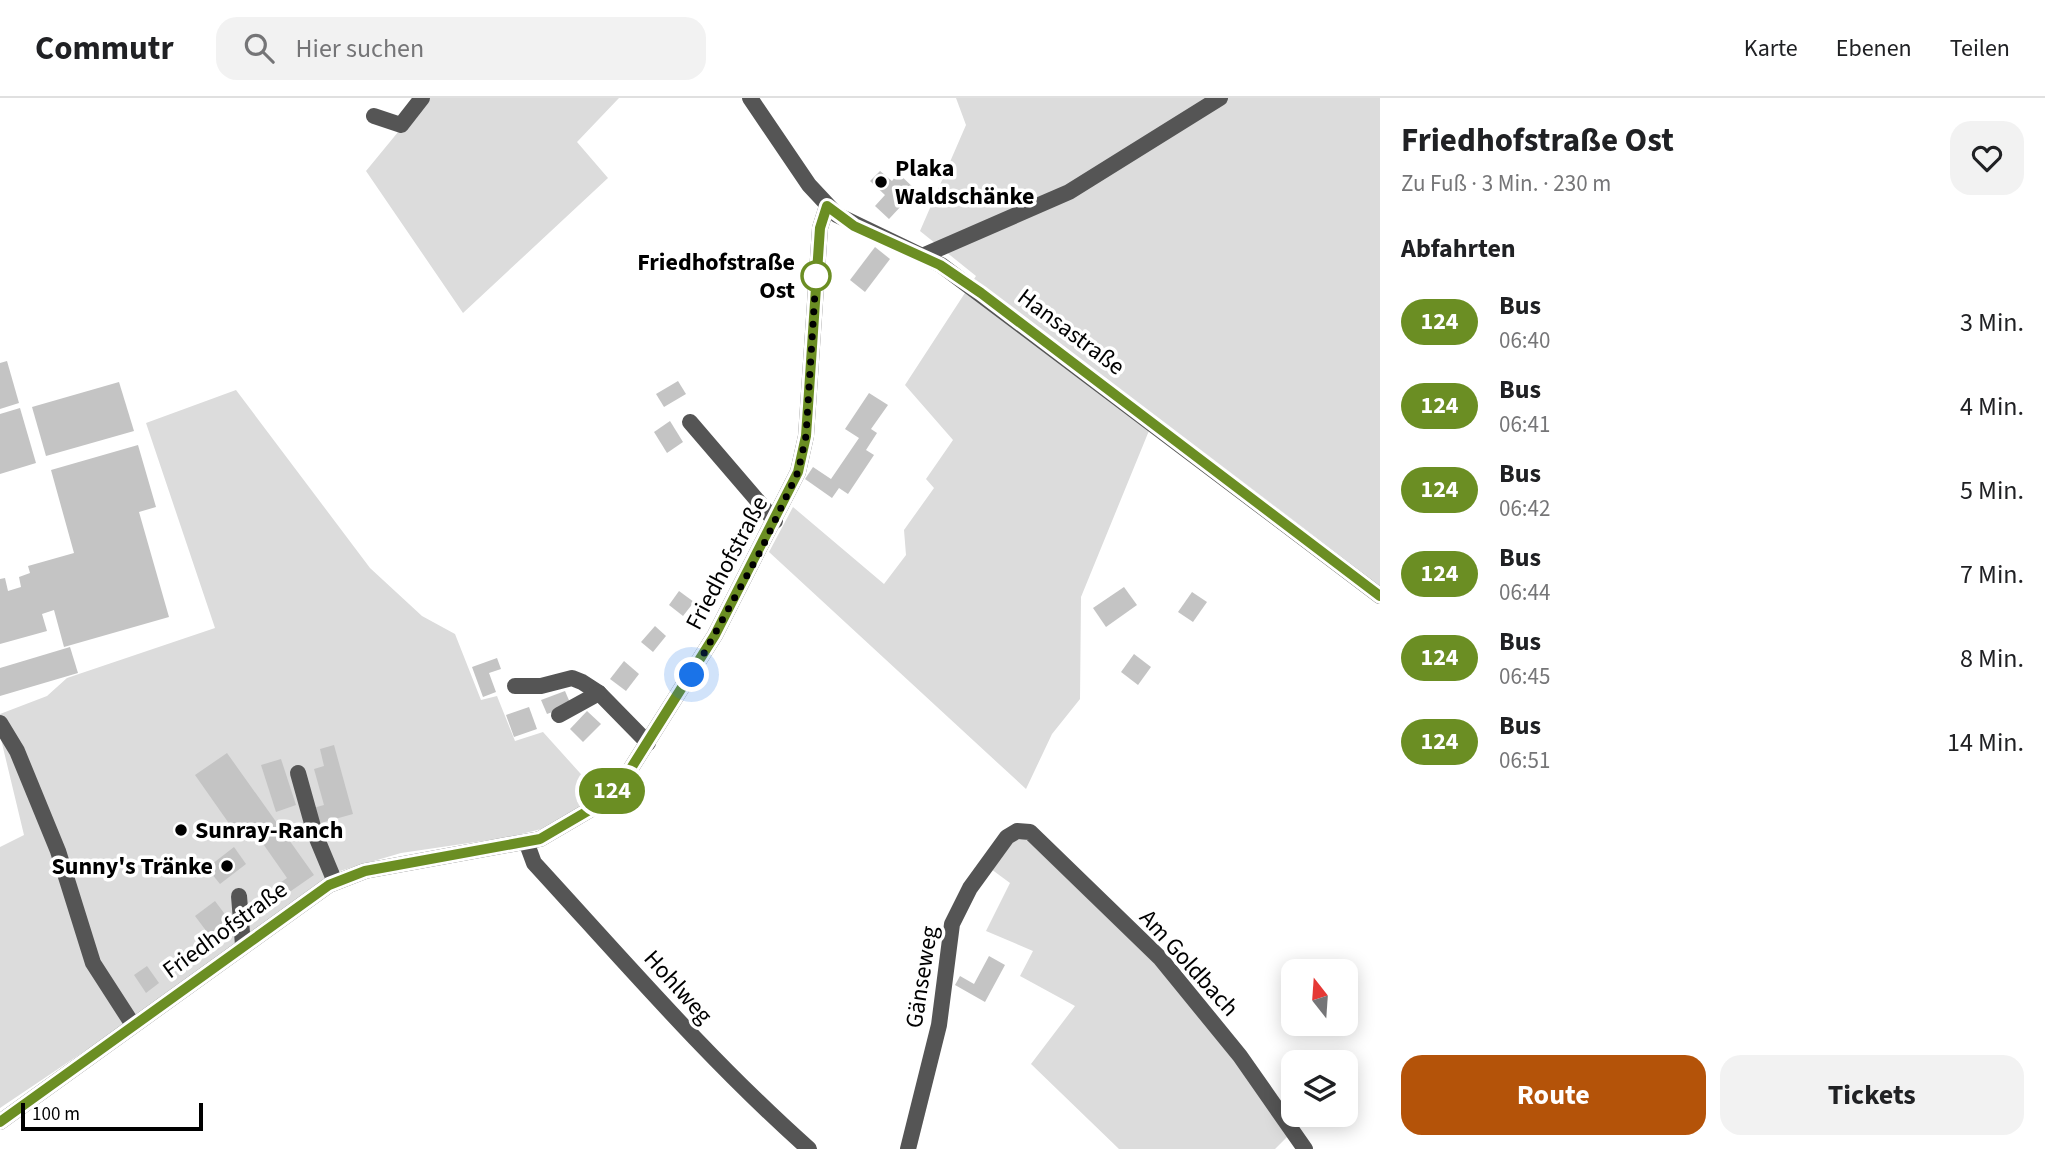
<!DOCTYPE html>
<html lang="de">
<meta charset="utf-8">
<style>
:root{--surface:#fff;--page:#f2f2f2;--text:#202124;--muted:#757577;--line:#e0e0e0;--accent:#b45309}
body{margin:0;font-family:"Source Sans 3",sans-serif;background:var(--page);color:var(--text);height:100vh;display:flex;flex-direction:column;font-size:26px;white-space:nowrap}
*{box-sizing:border-box;margin:0}
p{font-size:23px;color:var(--muted)}
.icon{flex:none;width:38px;height:38px;fill:none;stroke:currentColor;stroke-width:2;stroke-linecap:round;stroke-linejoin:round}
.map{position:relative;flex:1;overflow:hidden}
.panel{display:flex;flex-direction:column;background:var(--surface);width:665px}
.panel>*{flex:none}
.badge{padding:0 14px;border-radius:23px;font-size:24px;line-height:46px}
.needle{width:46px;rotate:343deg}
.fabs{position:absolute;left:1281px;top:861px;display:grid;gap:14px}
.fabs a{display:grid;place-items:center;width:77px;height:77px;border-radius:14px;background:var(--surface);box-shadow:0 4px 18px #0003;font-size:35px}
.scale{position:absolute;left:21px;bottom:18px;width:182px;box-sizing:border-box;padding-left:7px;border:4px solid #000;border-top:0;font-size:19px;line-height:24px;white-space:nowrap;color:#000;-webkit-text-stroke:5px #fff;paint-order:stroke}
.you{position:absolute;width:35px;height:35px;margin:-18px;border:5px solid #fff;border-radius:50%;background:#1a73e8;box-shadow:0 0 0 10px #1a73e833}
.map>.badge{position:absolute;translate:-50% -50%;box-shadow:0 0 0 4px #fff}
h2{padding:0 21px;font-size:26px;line-height:63px}
.round{display:grid;place-items:center;flex:none;width:74px;height:74px;border-radius:21px;background:var(--page)}
.head{display:flex;align-items:center;justify-content:space-between;height:119px;padding:0 21px}
h1{font-size:33px;font-weight:700;line-height:52px}
.primary-button{display:flex;gap:14px;margin-top:auto;padding:14px 21px}
.primary-button a{flex:1;height:80px;border-radius:21px;background:var(--accent);color:#fff;font-size:28px;font-weight:700;line-height:80px;text-align:center}
.primary-button a+a{background:var(--page);color:var(--text)}
ul{padding:0;list-style:none}
li{display:flex;align-items:center;gap:21px;height:84px;padding:0 21px}
li div{flex:1}
li b{display:block;font-size:26px}
li em{font-style:normal}
li .badge{min-width:77px;font-weight:700;text-align:center}
header{display:flex;align-items:center;gap:42px;box-sizing:border-box;height:98px;padding:0 35px;background:var(--surface);border-bottom:2px solid var(--line)}
header strong{font-size:33px}
nav{display:flex;gap:38px;margin-inline-start:auto;font-size:24px}
.search{width:490px;height:63px;background:var(--page);display:flex;align-items:center;gap:18px;box-sizing:border-box;padding:0 24px;border-radius:21px;color:var(--muted);font-size:26px}
main{display:flex;flex:1;min-height:0}
.map>svg:first-child{display:block}
.green{fill:#dcdcdc}
.building{fill:#c4c4c4}
.lines{fill:none;stroke-linecap:round;stroke-linejoin:round}
.minor{stroke:#555;stroke-width:16}
.line-casing{stroke:#fff;stroke-width:16}
.line{stroke:#6b8e23;stroke-width:10}
.walk{stroke:#000;stroke-width:7;stroke-dasharray:0 12.6}
.poi-dot{fill:#000;stroke:#fff;stroke-width:2.5}
.stop-dot{fill:#fff;stroke:#6b8e23;stroke-width:3.5}
.labels{text-anchor:middle;dominant-baseline:central;stroke-width:7;stroke-linejoin:round;paint-order:stroke}
.poi-label{font-size:24px;font-weight:bold;fill:#000;stroke:#fff;text-anchor:start}
.stop-label{font-size:24px;font-weight:bold;fill:#000;stroke:#fff;text-anchor:end}
.street-label{font-size:24px;fill:#000;stroke:#fff}
</style>
<header>
<strong>Commutr</strong>
<div class="search"><svg class="icon" aria-label="search" viewBox="0 0 24 24"><circle cx="10" cy="10" r="6"/><path d="M15 15l6 6"/></svg>Hier suchen</div>
<nav><a>Karte</a><a>Ebenen</a><a>Teilen</a></nav>
</header>
<main>
<div class="map">
<svg width="1380" height="1051" viewBox="0 0 1380 1051">
<rect width="100%" height="100%" fill="#fff"/>
<g class="green">
<path d="M426 0H619L577 44 608 80 463 215 366 73Z"/>
<path d="M956 0H1380V489L1155 318 1081 499 1080 601 1052 636 1026 691 769 454 793 409 884 486 906 457 904 432 934 390 926 381 953 342 905 287 976 178 920 133 966 27Z"/>
<path d="M236 292 370 470 422 518 455 536 481 602 497 598 515 643 543 634 598 695 578 713 541 731 510 739 401 755 333 775 116 932 0 1010V749L24 737 0 637V616L47 598 67 580 215 530 146 325Z"/>
<path d="M1026 741 1179 889 1238 961 1289 1037 1275 1051H1119L1031 966 1075 908 1020 878 1033 853 986 833 1010 785 991 771 1012 742Z"/>
</g>
<g class="building">
<path d="M880 73 892 83 898 75 916 92 889 121 875 108 885 97 870 83Z"/>
<path d="M875 149 890 161 865 194 850 182Z"/>
<path d="M7 263 19 305 0 311V265Z"/>
<path d="M678 283 686 296 664 309 656 296Z"/>
<path d="M119 284 134 333 46 358 32 309Z"/>
<path d="M869 295 888 307 871 331 877 335 866 352 874 357 848 396 839 390 832 400 805 381 813 369 831 381 859 340 845 331Z"/>
<path d="M20 310 36 365 0 376V316Z"/>
<path d="M670 323 683 344 667 355 654 334Z"/>
<path d="M138 347 156 409 139 414 169 519 64 549 54 512 42 516 47 533 0 546V481L5 480 8 493 21 489 19 479 30 475 28 468 74 455 51 372Z"/>
<path d="M1124 489 1137 507 1106 529 1093 510Z"/>
<path d="M679 493 694 504 683 518 669 507Z"/>
<path d="M1192 494 1207 504 1193 524 1178 514Z"/>
<path d="M655 528 666 538 653 554 641 544Z"/>
<path d="M70 549 78 575 0 598V570Z"/>
<path d="M1134 556 1151 569 1138 587 1121 574Z"/>
<path d="M497 560 501 571 489 575 496 594 483 599 472 569Z"/>
<path d="M624 563 639 576 626 593 610 581Z"/>
<path d="M565 593 571 607 547 616 541 602Z"/>
<path d="M529 609 537 631 514 639 506 617Z"/>
<path d="M587 613 601 626 583 644 570 631Z"/>
<path d="M334 647 353 716 317 726 313 710 324 707 314 671 324 668 320 651Z"/>
<path d="M227 655 314 777 278 802 271 791 287 780 259 740 253 744 243 729 235 734 195 677Z"/>
<path d="M281 661 296 707 276 714 261 667Z"/>
<path d="M234 749 246 766 220 786 207 770Z"/>
<path d="M215 803 236 831 216 846 195 818Z"/>
<path d="M989 858 1005 867 985 904 955 887 960 878 974 886Z"/>
<path d="M147 868 159 885 146 895 134 877Z"/>
</g>
<g class="lines">
<g class="minor">
<path d="M750 0 809 87 837 117 941 167 1380 498"/>
<path d="M374 18 401 27 422 0"/>
<path d="M922 158 1069 94 1220 0"/>
<path d="M690 324 775 423"/>
<path d="M515 588H541L572 580 582 584 599 595 648 645"/>
<path d="M559 617 599 595"/>
<path d="M0 625 17 653 58 753 93 865 133 927"/>
<path d="M298 675 315 736 335 784"/>
<path d="M527 746 534 765C624 863 710 963 809 1051"/>
<path d="M239 798 243 847"/>
<path d="M0 1024 329 787 365 773 540 741 598 707 628 675 715 537 798 374 806 338 820 130 827 108"/>
<path d="M908 1051 939 927 952 826 970 790 1007 739 1017 733 1030 734 1160 860 1240 958 1305 1051"/>
</g>
</g>
<g class="lines">
<g class="line-casing">
<path id="line" d="M0 1024 329 787 365 773 540 741 598 707 628 675 715 537 798 374 806 338 820 130 827 108 854 128 940 167 981 195 1380 498"/>
</g>
<use href="#line" class="line"/>
<path class="walk" d="M692 577 761 452 798 374 806 338 816 178"/>
</g>
<g class="poi-dot">
<circle cx="881" cy="84" r="7"/>
<circle cx="181" cy="732" r="7"/>
<circle cx="227" cy="768" r="7"/>
</g>
<circle class="stop-dot" cx="816" cy="178" r="14"/>
<g class="labels">
<g class="poi-label">
<text x="895" y="70">Plaka<tspan x="895" dy="28">Waldschänke</tspan></text>
<text x="195" y="732">Sunray-Ranch</text>
<text x="213" y="768" text-anchor="end">Sunny's Tränke</text>
</g>
<g class="stop-label">
<text x="795" y="164">Friedhofstraße<tspan x="795" dy="28">Ost</tspan></text>
</g>
<g class="street-label">
<text transform="translate(1071 234) rotate(37)">Hansastraße</text>
<text transform="translate(727 465) rotate(-62)">Friedhofstraße</text>
<text transform="translate(225 832) rotate(-36)">Friedhofstraße</text>
<text transform="translate(1189 865) rotate(48)">Am Goldbach</text>
<text transform="translate(922 879) rotate(-81)">Gänseweg</text>
<text transform="translate(678 889) rotate(48)">Hohlweg</text>
</g>
</g>
</svg>
<div class="fabs">
<a><svg class="needle" viewBox="-14 -14 28 28"><path d="M0-13l5 13h-10z" fill="#e53935"/><path d="M0 13l5-13h-10z" fill="#757577"/></svg></a>
<a><svg class="icon" aria-label="layers" viewBox="0 0 24 24"><path d="M12 4l9 5-9 5-9-5zM3 14l9 5 9-5"/></svg></a>
</div>
<div class="scale">100 m</div>
<div class="you" style="left:692px;top:577px"></div>
<b class="badge" style="left:612px;top:693px;background:#6b8e23;color:#fff">124</b>
</div>
<section class="panel">
<div class="head"><div><h1>Friedhofstraße Ost</h1><p>Zu Fuß · 3 Min. · 230 m</p></div><a class="round"><svg class="icon" aria-label="heart" viewBox="0 0 24 24"><path d="M12 20l-8-8c-3-5 5-10 8-4 3-6 11-1 8 4z"/></svg></a></div>
<h2>Abfahrten</h2>
<ul>
<li><span class="badge" style="background:#6b8e23;color:#fff">124</span><div><b>Bus</b><p>06:40</p></div><em>3 Min.</em></li>
<li><span class="badge" style="background:#6b8e23;color:#fff">124</span><div><b>Bus</b><p>06:41</p></div><em>4 Min.</em></li>
<li><span class="badge" style="background:#6b8e23;color:#fff">124</span><div><b>Bus</b><p>06:42</p></div><em>5 Min.</em></li>
<li><span class="badge" style="background:#6b8e23;color:#fff">124</span><div><b>Bus</b><p>06:44</p></div><em>7 Min.</em></li>
<li><span class="badge" style="background:#6b8e23;color:#fff">124</span><div><b>Bus</b><p>06:45</p></div><em>8 Min.</em></li>
<li><span class="badge" style="background:#6b8e23;color:#fff">124</span><div><b>Bus</b><p>06:51</p></div><em>14 Min.</em></li>
</ul>
<div class="primary-button"><a>Route</a><a>Tickets</a></div>
</section>
</main>
